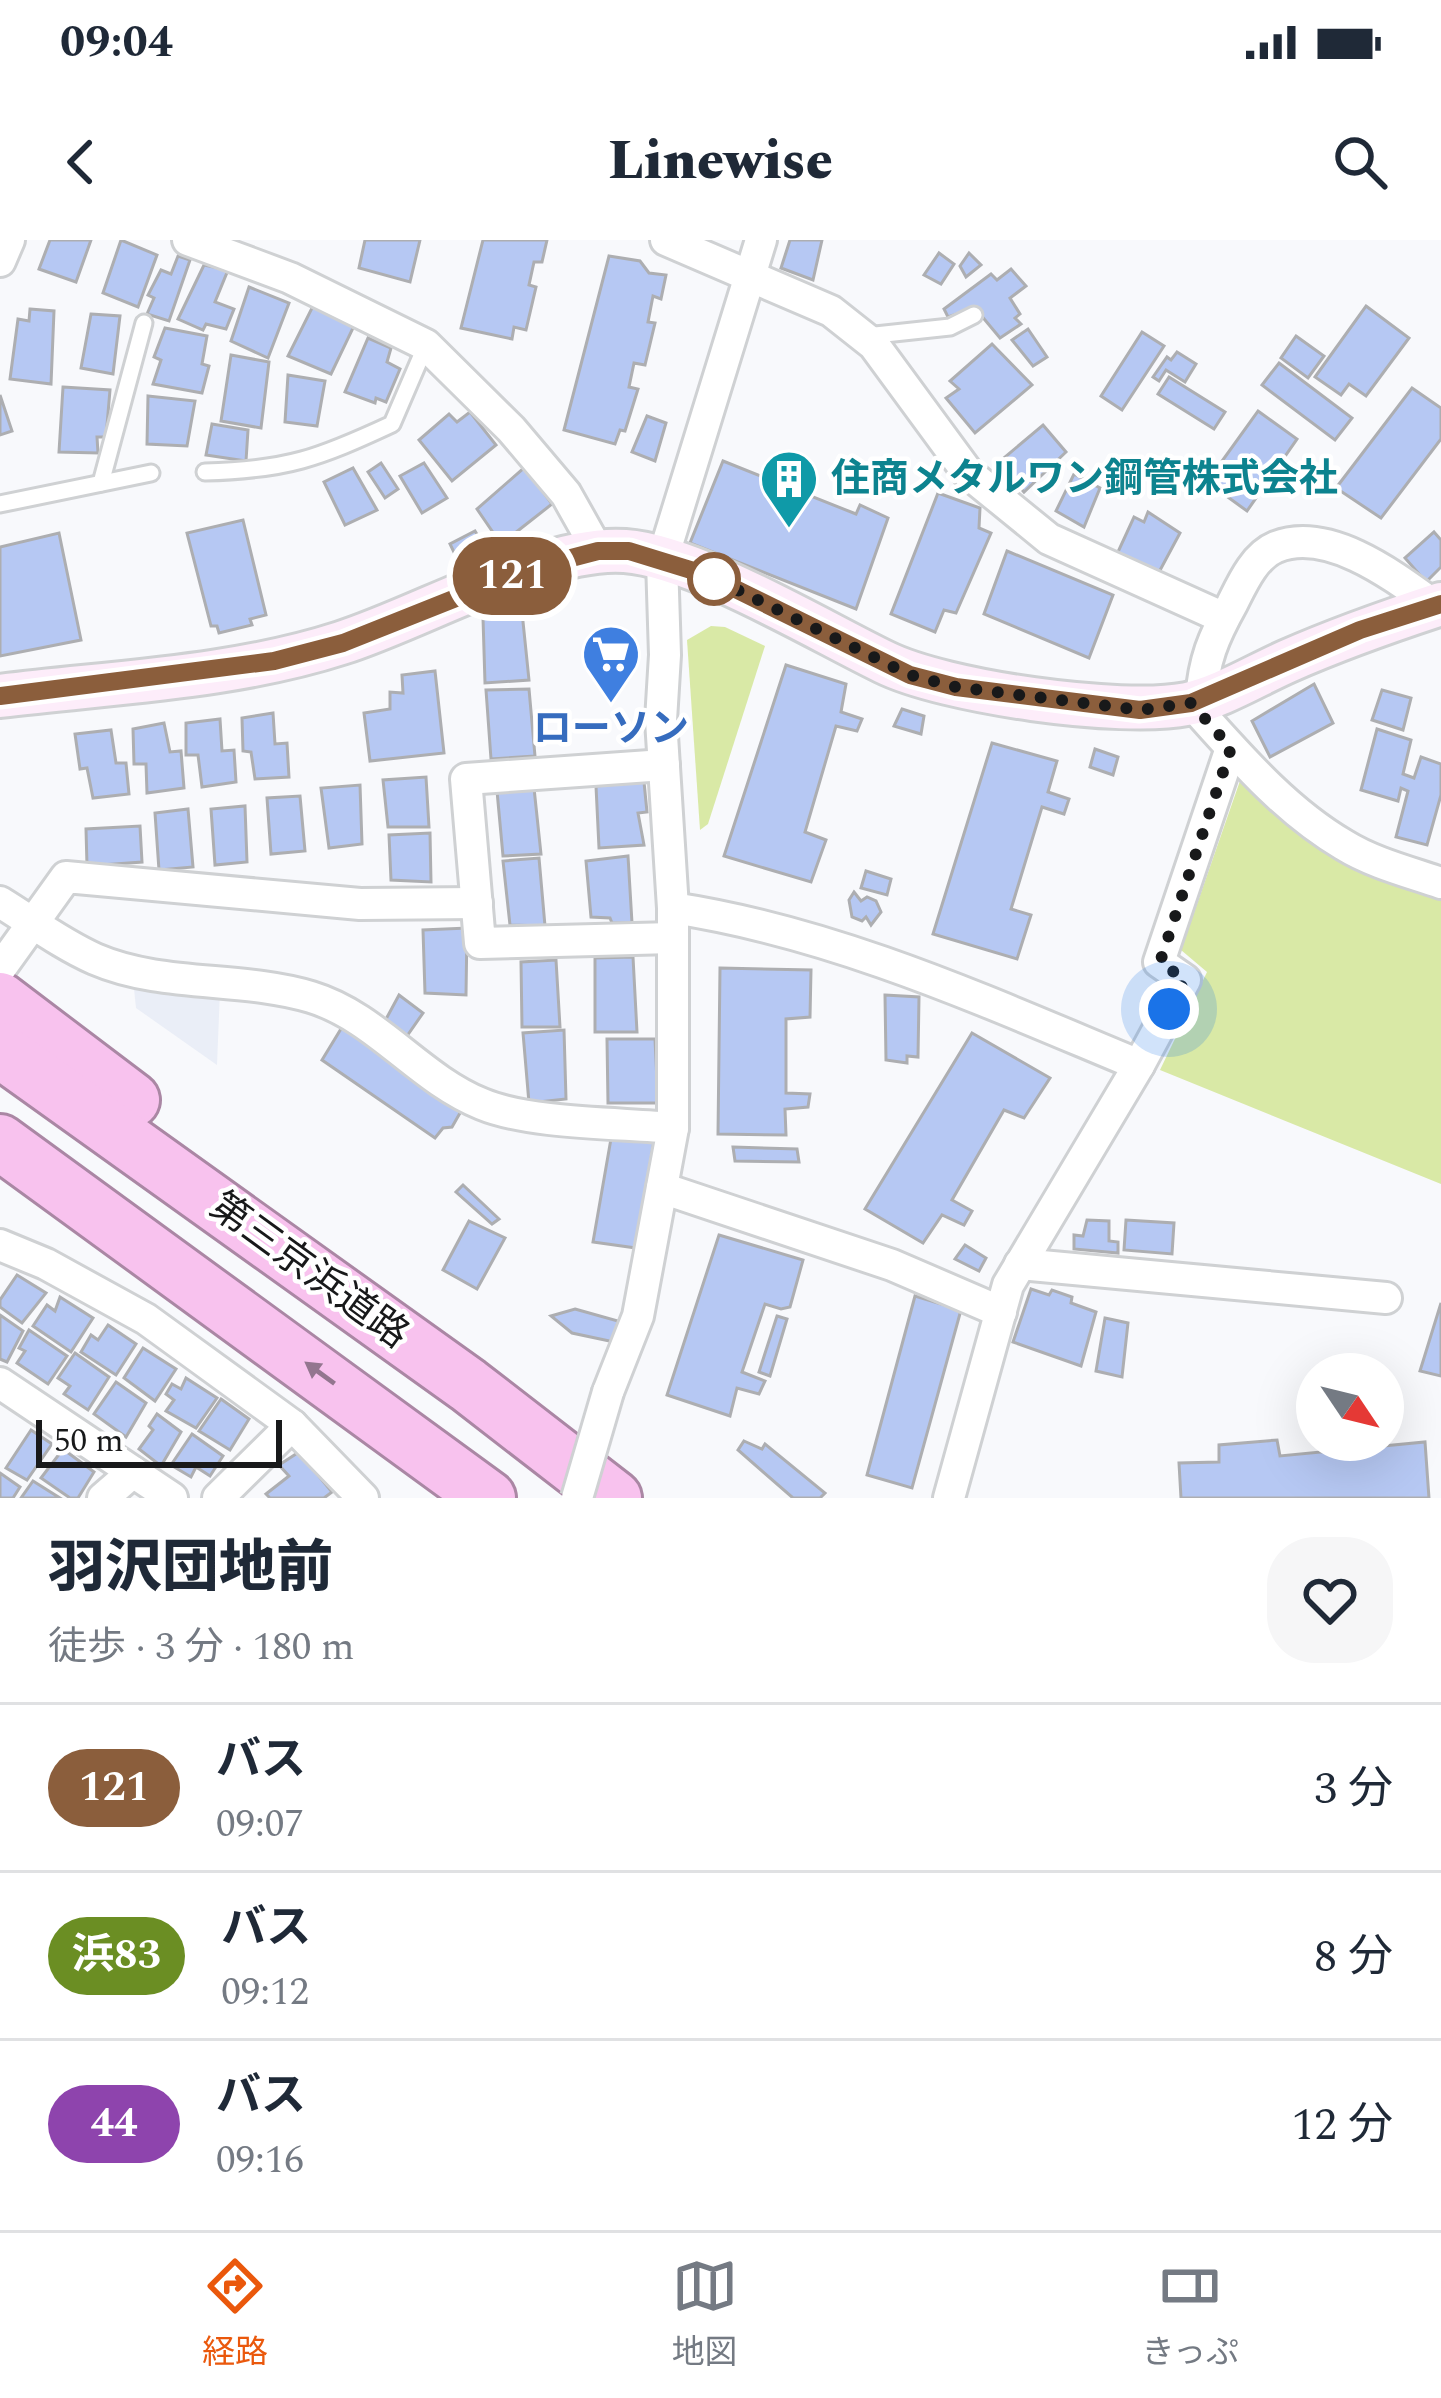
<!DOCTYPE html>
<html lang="ja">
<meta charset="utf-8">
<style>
:root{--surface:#fff;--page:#f6f6f7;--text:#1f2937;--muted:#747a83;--line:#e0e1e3;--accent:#ea580c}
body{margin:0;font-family:Spectral,"Noto Sans JP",serif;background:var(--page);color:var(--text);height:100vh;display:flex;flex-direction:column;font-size:45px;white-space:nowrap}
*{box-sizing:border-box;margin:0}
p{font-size:39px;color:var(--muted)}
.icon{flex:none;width:66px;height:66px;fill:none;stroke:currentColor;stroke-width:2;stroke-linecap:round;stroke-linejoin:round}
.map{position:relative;height:1258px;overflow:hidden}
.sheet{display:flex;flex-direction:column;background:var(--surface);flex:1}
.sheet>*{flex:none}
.badge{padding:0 24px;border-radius:39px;font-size:42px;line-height:78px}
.needle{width:78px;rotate:125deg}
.fabs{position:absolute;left:1296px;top:1113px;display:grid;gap:24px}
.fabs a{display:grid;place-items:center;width:108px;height:108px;border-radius:50%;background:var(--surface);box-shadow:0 12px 48px #0002;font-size:60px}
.scale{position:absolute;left:36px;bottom:30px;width:246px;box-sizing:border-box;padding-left:12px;border:6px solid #18191a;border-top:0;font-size:33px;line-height:42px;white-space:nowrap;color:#18191a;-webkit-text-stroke:9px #fff;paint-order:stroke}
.you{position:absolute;width:60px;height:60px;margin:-30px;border:9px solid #fff;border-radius:50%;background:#1a73e8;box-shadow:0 0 0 18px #1a73e833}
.map>.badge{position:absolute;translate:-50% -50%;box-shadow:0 0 0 6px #fff}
.round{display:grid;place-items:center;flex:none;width:126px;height:126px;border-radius:48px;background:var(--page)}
.overview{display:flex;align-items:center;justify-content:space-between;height:204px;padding:0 48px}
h1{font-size:57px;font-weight:800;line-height:90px}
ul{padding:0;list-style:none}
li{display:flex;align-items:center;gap:36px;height:168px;padding:0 48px;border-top:3px solid var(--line)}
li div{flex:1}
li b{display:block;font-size:45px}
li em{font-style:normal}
li .badge{min-width:132px;font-weight:700;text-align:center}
.status{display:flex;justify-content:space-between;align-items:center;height:84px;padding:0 60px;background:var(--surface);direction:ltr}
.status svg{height:33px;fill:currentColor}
header{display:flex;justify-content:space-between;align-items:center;height:156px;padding:0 48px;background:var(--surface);font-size:54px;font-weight:800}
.dock{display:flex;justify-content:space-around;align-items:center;height:168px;border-top:3px solid var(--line);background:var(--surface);font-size:33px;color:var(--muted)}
.dock a{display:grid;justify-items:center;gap:6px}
.dock .active{color:var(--accent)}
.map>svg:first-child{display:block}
.built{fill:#eaeef7}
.green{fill:#d9e9a6}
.building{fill:#b6c8f3;stroke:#adaeb1;stroke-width:3}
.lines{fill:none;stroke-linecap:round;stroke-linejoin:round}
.lane-casing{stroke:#cfd1d3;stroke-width:21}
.street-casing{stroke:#cfd1d3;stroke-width:36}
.secondary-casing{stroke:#cfd1d3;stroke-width:48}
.highway-casing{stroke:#aa87a4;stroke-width:60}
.lane{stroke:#fff;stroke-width:15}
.street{stroke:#fff;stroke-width:30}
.secondary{stroke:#fdedfa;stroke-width:42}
.highway{stroke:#f8c2ee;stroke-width:54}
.street-bridge-casing{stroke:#cfd1d3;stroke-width:36;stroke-linecap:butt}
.street-bridge{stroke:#fff;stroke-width:30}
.oneway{fill:#93768f}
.line-casing{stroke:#fff;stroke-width:27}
.line{stroke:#8b5e3c;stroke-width:18}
.walk{stroke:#18191a;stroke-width:12;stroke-dasharray:0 21.6}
.stop-dot{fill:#fff;stroke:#8b5e3c;stroke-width:6}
.labels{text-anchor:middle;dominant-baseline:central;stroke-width:9;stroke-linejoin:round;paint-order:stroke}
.culture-label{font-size:39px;font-weight:bold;fill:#0d838f;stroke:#fff;text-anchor:start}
.shop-label{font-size:39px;font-weight:bold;fill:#366cbe;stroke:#fff}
.street-label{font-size:39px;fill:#18191a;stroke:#fff}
</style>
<div class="status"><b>09:04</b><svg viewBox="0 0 49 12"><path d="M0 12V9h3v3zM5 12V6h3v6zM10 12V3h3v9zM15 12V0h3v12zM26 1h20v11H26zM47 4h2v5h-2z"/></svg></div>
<header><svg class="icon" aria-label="back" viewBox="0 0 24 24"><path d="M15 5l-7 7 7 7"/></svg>Linewise<svg class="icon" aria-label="search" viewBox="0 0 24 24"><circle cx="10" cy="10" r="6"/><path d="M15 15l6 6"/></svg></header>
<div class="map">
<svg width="1441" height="1258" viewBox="0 0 1441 1258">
<rect width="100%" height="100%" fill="#f8f9fc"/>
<path class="built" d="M134 749 220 751 217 825 136 768Z"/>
<g class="green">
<path d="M711 386 725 387 765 406 708 584 700 590 687 400Z"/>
<path d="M1241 538 1441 656V944L1160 830 1207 732 1181 710Z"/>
</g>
<g class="building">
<path d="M50 0H91L76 42 39 29Z"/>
<path d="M121 0 157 15 138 67 103 53Z"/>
<path d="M365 0H420L410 42 359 28Z"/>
<path d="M483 0H547L542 22H534L529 45 536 47 526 90 514 87 512 99 461 88Z"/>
<path d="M790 0H822L813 40 781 28Z"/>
<path d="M939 13 954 24 941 44 924 35Z"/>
<path d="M969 13 981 25 966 37 960 26Z"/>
<path d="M178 16 190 20 169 81 147 74 154 58 148 55 161 30 171 34Z"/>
<path d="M609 16 640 21 649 33 666 35 661 59 653 56 648 82 655 83 645 125 634 123 629 147 638 149 625 191 620 190 615 204 564 190Z"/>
<path d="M204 25 228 30 215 62 234 69 226 89 206 84 203 90 178 79Z"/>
<path d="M1011 29 1026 46 1010 58 1020 74 1015 78 1021 84 1000 98 975 68 948 77 944 69 991 34 997 40Z"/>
<path d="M249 47 289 63 268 118 231 101Z"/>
<path d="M314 64 354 86 331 134 288 116Z"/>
<path d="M1366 66 1409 98 1366 156 1349 144 1341 155 1315 137Z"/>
<path d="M30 69 54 71 51 144 10 139 18 79 29 81Z"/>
<path d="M91 74 120 76 113 134 81 128Z"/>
<path d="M165 88 207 96 202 124 209 126 202 153 153 144 161 120 154 117Z"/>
<path d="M1028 89 1047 117 1033 126 1012 100Z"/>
<path d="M1142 92 1164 106 1122 170 1101 156Z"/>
<path d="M1296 96 1324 116 1308 138 1281 118Z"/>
<path d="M368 98 391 108 387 122 400 129 386 162 376 158 375 163 345 152Z"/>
<path d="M992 104 1032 145 975 193 946 158 959 149 950 141Z"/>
<path d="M1177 112 1196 124 1185 142 1166 130 1159 141 1153 137 1167 117 1171 120Z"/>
<path d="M231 115 269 122 261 188 221 181Z"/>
<path d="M1279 123 1352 178 1335 200 1262 145Z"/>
<path d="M288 135 325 141 317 186 285 182Z"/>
<path d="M1169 137 1225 172 1214 189 1158 154Z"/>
<path d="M63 147 110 150 106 197H97L98 213 59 212Z"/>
<path d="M1412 148 1441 168V199L1381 278 1336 248Z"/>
<path d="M0 155 12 191 0 195Z"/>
<path d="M148 156 195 161 187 206 147 204Z"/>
<path d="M1258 171 1297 199 1247 271 1207 242Z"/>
<path d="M470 172 496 205 452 241 419 200 449 174 457 182Z"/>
<path d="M647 176 666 183 655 221 632 212Z"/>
<path d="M212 184 248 190 246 221 206 215Z"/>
<path d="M1043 185 1066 212 1024 252 998 223Z"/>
<path d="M723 221 856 274 860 265 888 278 856 369 690 303Z"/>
<path d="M381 223 398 249 385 258 368 232Z"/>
<path d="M424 223 447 258 422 273 400 236Z"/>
<path d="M525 227 552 264 501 304 477 269Z"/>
<path d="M353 228 377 270 345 285 324 242Z"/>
<path d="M1074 234 1100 248 1084 287 1056 271Z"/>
<path d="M938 253 980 268 979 288 991 293 956 373 944 370 935 392 891 374Z"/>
<path d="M1148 272 1180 293 1158 334 1117 314 1134 277 1144 282Z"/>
<path d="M243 280 266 375 250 379 252 385 219 393 217 386H211L187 293Z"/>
<path d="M475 291 487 311 460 325 450 304Z"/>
<path d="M1434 292 1441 300V327L1426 342 1405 318Z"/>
<path d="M59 293 81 400 0 416V307Z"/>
<path d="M1007 311 1113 355 1089 418 984 374Z"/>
<path d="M522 372 529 440 485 443 483 378Z"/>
<path d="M786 425 846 444 841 472 862 479 857 491 836 486 805 592 826 600 811 642 724 616Z"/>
<path d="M435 431 444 513 370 521 364 473 390 469V452L403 453 402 435Z"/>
<path d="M1314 444 1333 483 1270 517 1252 481Z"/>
<path d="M529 449 535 516 491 519 486 450Z"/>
<path d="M1382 450 1411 458 1403 490 1372 480Z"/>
<path d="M902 469 924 476 921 494 894 486Z"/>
<path d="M273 473 275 504 287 503 289 537 255 539 251 512 243 511 242 478Z"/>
<path d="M220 479 222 511 234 510 236 542 202 547 198 515H186V483Z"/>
<path d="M164 483 170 512 181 511 184 548 147 553 146 524H134L133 489Z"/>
<path d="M1377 489 1411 500 1403 534 1414 538 1421 517 1441 524V555L1427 605 1396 597 1408 551 1401 548 1398 561 1361 550Z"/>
<path d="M111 490 116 523H126L129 554 93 558 87 528 80 529 75 494Z"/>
<path d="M992 503 1057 521 1048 552 1069 559 1064 574 1042 567 1011 669 1031 675 1017 719 933 694Z"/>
<path d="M1095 509 1118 517 1113 535 1090 527Z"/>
<path d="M426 537 429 587H388L383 540Z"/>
<path d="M644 542 647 572 638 573 644 605 599 608 596 546Z"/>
<path d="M360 545 362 604 329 608 321 548Z"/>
<path d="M534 548 541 614 503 616 497 551Z"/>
<path d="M300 556 305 611 271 614 267 558Z"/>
<path d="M245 566 247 622 215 625 211 569Z"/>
<path d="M188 569 193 627 159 630 155 573Z"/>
<path d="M140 586 142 622 87 626 86 589Z"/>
<path d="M430 593 431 642 391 640 389 595Z"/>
<path d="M628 616 632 683H612L610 678 591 677 586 621Z"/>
<path d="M539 618 545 686 510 685 503 621Z"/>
<path d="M866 631 891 639 887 655 861 648Z"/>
<path d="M854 652 861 661 867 657 876 661 881 672 871 685 866 677 862 681 852 677 849 660Z"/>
<path d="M467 688 466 755 425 753 423 690Z"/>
<path d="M633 717 637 792H595V718Z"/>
<path d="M556 720 560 787H522L521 722Z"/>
<path d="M720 728 811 730 810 777 786 779V853L810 854 808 867 785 869 786 895 718 894Z"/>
<path d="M399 755 423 773 407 796 385 781Z"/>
<path d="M885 755 919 757 918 817 907 816V823L886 820Z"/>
<path d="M344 784 464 866 452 887 443 888 435 898 322 820Z"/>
<path d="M564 790 566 859 529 863 523 793Z"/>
<path d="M972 793 1050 838 1024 878 1004 870 952 960 972 971 964 985 942 975 923 1003 865 969Z"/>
<path d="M607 799H655L658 863H608Z"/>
<path d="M612 893 654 901 636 1008 593 1002Z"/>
<path d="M733 907 797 909 799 922 735 921Z"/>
<path d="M463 945 499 979 492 984 456 952Z"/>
<path d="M1087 980 1109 981V1001L1118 1002V1013L1074 1009V995L1083 996Z"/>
<path d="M1126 980 1174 983 1172 1014 1124 1010Z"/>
<path d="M469 981 505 998 477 1049 443 1030Z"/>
<path d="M719 995 803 1020 790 1067 781 1069 765 1064 742 1132 765 1141 759 1154 737 1148 730 1176 667 1155Z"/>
<path d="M965 1005 986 1018 979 1031 955 1019Z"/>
<path d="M17 1035 46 1053 22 1083 0 1067V1060Z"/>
<path d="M1031 1049 1049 1055 1052 1050 1072 1057 1071 1063 1096 1072 1081 1126 1013 1102Z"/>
<path d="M915 1056 961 1070 912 1248 867 1235Z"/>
<path d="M60 1057 93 1078 71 1112 33 1086 47 1065 55 1071Z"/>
<path d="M1441 1063V1136L1420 1131Z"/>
<path d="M575 1069 618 1081 614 1102 572 1093 551 1076Z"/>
<path d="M0 1075 23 1091 7 1122 0 1119Z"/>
<path d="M777 1076 787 1079 770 1136 759 1132Z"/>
<path d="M1105 1078 1128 1083 1122 1137 1096 1131Z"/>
<path d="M108 1085 136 1104 116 1135 81 1112 91 1095 98 1100Z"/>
<path d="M29 1090 67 1116 48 1144 17 1123 25 1111 19 1108Z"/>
<path d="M143 1108 176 1129 155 1161 124 1138Z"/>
<path d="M75 1113 109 1137 88 1170 64 1154 70 1146 58 1138Z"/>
<path d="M186 1138 217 1158 196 1188 166 1171 174 1160 166 1154 172 1144 181 1149Z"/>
<path d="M116 1142 146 1163 126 1197 94 1174Z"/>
<path d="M221 1159 249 1179 230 1210 199 1191Z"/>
<path d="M157 1174 181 1192 161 1226 139 1209 153 1190 149 1186Z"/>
<path d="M31 1190 52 1204 27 1240 6 1228Z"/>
<path d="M192 1194 223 1216 210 1236 196 1227 191 1237 171 1225Z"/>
<path d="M1277 1200 1280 1216 1425 1202 1429 1258H1181L1179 1223 1219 1222V1205Z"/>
<path d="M744 1201 762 1209 765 1204 825 1253 820 1258H793L738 1210Z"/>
<path d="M63 1209 94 1232 78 1258H70L41 1238Z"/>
<path d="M299 1212 332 1252 324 1258H270L266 1254 289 1236 279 1225Z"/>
<path d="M0 1233 20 1247 13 1258H0Z"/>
<path d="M33 1241 60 1258H21Z"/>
</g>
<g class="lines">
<g class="lane-casing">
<g id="lane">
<path d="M866 96 950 87 974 75"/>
<path d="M205 232C287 230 319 218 392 184L426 105"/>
<path d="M101 243 144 83"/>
<path d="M0 264 151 233"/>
</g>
</g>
<g class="street-casing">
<g id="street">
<path d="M188 0 290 38 426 105 511 189 566 254 598 311"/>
<path d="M666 0 831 71 874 105 968 233 1049 299 1224 378"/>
<path d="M0 21 9 0"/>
<path d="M1201 459C1204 420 1213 398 1232 364 1242 344 1254 316 1276 307 1329 286 1395 337 1435 366"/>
<path d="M1191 463C1237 514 1284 570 1344 605 1373 623 1409 632 1441 643"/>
<path d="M664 525 466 539 480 703 673 698"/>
<path d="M0 662C31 681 61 704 95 719 162 748 242 736 311 757 377 777 418 838 482 864 530 884 620 883 673 888"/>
<path d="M673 668C837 693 987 762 1139 825L1008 1045 949 1258"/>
<path d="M0 729 66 637 360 664 477 663"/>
<path d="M1139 825 1185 740 1159 722 1231 508"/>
<path d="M662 948 892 1025 1001 1072"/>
<path d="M0 1005 46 1024 146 1079 292 1185 363 1258"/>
<path d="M1020 1024 1386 1058"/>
<path d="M0 1143 172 1258"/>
<path d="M608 1152 638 1076 673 888V668L661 480 665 415 662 321 761 0"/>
<path d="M103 1258 133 1232"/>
<path d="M218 1258 292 1185"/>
</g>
</g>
<g class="secondary-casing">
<path id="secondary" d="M0 456C113 442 233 438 341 403 421 378 545 305 625 311 695 316 818 390 884 422 944 452 1121 477 1187 464 1221 457 1256 435 1288 421 1338 399 1389 381 1441 364"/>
</g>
<g class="highway-casing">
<g id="highway">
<path d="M0 760 132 860"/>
<path d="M0 810 468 1145 614 1258"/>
<path d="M0 902 488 1258"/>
</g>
</g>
<use href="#lane" class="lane"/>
<use href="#street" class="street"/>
<use href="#secondary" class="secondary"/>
<use href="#highway" class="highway"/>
<g class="street-bridge-casing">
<path id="street-bridge" d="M577 1258 608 1152"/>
</g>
<use href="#street-bridge" class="street-bridge"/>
</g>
<defs><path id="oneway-solid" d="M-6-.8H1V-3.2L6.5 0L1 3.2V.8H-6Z" transform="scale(3)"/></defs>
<use class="oneway" href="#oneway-solid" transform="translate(320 1133) rotate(-144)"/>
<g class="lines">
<g class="line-casing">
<path id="line" d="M0 456 274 421 343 403 529 329 598 311H629L707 335 910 435 956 447 1140 470 1191 463 1360 390 1441 364"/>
</g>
<use href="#line" class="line"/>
<path class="walk" d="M714 339 707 335 910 435 956 447 1140 470 1191 463 1231 508 1160 722 1185 740 1169 769"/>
</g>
<defs>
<g id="building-pin" transform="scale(3)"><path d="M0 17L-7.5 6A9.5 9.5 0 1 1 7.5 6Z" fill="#0f9aa8" stroke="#fff"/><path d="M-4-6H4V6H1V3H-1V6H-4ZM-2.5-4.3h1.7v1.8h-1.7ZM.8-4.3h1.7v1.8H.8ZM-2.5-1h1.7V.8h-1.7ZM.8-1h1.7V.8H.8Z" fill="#fff"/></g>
<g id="supermarket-pin" transform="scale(3)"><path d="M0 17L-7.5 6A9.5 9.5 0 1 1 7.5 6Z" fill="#3f7fe0" stroke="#fff"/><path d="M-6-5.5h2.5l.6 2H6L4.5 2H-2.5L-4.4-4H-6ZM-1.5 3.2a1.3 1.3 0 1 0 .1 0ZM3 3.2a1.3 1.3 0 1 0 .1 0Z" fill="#fff"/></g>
</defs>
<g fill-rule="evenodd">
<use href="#building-pin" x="789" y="239"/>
<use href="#supermarket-pin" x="611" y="414"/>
</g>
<circle class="stop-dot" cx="714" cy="339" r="24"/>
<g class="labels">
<g class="culture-label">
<text x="831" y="239">住商メタルワン鋼管株式会社</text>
</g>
<g class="shop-label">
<text x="611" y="489">ローソン</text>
</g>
<g class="street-label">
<text transform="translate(309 1031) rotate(36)">第三京浜道路</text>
</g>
</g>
</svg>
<div class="fabs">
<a><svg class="needle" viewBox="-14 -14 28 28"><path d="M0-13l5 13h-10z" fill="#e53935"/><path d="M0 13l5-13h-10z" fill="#747a83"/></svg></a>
</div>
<div class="scale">50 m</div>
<div class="you" style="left:1169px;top:769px"></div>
<b class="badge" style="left:512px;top:336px;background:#8b5e3c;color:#fff">121</b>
</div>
<section class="sheet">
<div class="overview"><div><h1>羽沢団地前</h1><p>徒歩 · 3 分 · 180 m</p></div><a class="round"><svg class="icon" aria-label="heart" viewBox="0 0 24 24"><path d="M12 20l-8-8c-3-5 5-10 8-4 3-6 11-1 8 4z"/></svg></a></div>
<ul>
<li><span class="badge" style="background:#8b5e3c;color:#fff">121</span><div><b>バス</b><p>09:07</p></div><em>3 分</em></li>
<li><span class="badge" style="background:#6b8e23;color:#fff">浜83</span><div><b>バス</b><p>09:12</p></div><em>8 分</em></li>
<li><span class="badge" style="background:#8e44ad;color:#fff">44</span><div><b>バス</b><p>09:16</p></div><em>12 分</em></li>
</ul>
</section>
<nav class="dock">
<a class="active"><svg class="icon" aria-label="directions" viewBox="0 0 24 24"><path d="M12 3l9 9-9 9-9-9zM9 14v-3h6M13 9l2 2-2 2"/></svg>経路</a>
<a><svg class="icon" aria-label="map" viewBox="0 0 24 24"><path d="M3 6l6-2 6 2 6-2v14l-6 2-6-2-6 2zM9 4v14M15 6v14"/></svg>地図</a>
<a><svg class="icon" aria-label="tickets" viewBox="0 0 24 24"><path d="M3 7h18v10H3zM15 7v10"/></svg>きっぷ</a>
</nav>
